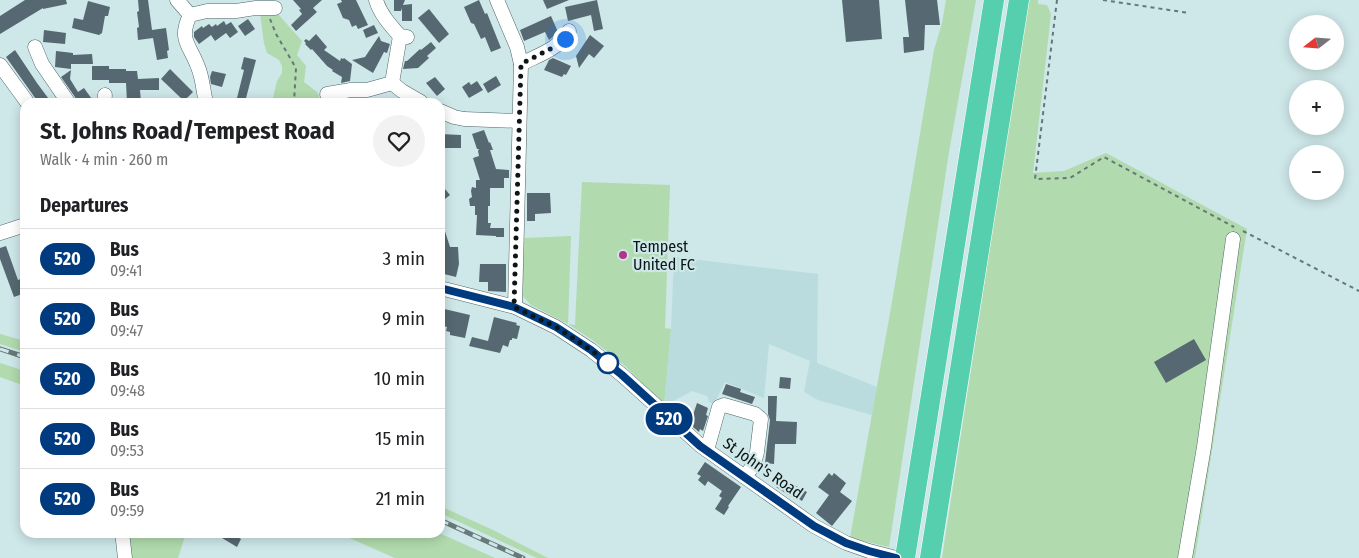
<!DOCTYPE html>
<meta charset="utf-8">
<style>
:root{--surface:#fff;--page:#f2f2f2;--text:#202124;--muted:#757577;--line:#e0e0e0}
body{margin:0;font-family:"Fira Sans Condensed",sans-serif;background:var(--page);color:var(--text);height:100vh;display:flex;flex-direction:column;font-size:19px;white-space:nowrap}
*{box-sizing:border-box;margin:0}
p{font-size:16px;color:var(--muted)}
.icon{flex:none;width:28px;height:28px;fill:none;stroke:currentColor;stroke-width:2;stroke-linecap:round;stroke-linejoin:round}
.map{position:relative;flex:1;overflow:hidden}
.panel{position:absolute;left:20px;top:98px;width:425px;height:440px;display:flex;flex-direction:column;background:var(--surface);border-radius:15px;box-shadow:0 2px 12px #0003}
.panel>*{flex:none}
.badge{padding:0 10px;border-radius:16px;font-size:18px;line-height:32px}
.needle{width:32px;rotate:253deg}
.tools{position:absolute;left:1289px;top:15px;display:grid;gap:10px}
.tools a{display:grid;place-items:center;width:55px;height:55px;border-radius:50%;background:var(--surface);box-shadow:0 2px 12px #0003;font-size:25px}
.you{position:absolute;width:25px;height:25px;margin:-12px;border:4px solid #fff;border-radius:50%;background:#1a73e8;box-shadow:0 0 0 8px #1a73e833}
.map>.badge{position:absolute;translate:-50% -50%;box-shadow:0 0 0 2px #fff}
h2{padding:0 20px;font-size:19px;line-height:45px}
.round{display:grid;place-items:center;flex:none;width:52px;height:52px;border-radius:26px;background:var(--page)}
.overview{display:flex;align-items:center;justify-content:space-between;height:85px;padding:0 20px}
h1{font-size:24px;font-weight:700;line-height:38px}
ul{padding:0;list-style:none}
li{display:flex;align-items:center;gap:15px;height:60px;padding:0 20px;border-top:1px solid var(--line)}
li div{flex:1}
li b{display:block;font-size:19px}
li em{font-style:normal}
li .badge{min-width:55px;font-weight:700;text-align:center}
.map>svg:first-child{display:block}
.built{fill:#badcde}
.green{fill:#b1daae}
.building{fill:#566972}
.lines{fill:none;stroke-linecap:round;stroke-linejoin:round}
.minor-casing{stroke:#506667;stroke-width:15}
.highway-casing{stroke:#fff;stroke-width:21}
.path{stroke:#677;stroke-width:2;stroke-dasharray:4 4;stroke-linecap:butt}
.minor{stroke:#fff;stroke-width:14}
.highway{stroke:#55cfad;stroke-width:20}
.rail-casing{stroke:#687979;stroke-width:5}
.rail{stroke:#cee7e8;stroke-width:3;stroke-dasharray:9;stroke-linecap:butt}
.line-casing{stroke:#fff;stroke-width:11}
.line{stroke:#003b80;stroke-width:8}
.walk{stroke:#0d1616;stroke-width:5;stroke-dasharray:0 9}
.poi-dot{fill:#b03689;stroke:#cee7e8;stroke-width:2}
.stop-dot{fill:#fff;stroke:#003b80;stroke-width:2.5}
.labels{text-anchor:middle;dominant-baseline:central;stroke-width:4.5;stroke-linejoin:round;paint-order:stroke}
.poi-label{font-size:16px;fill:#0d1616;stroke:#cee7e8;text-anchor:start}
.street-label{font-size:16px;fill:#0d1616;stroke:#cee7e8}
</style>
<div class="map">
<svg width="1359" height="558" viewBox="0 0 1359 558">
<rect width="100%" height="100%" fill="#cee7e8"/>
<path class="built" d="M674 257 818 274 817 363 877 387 872 415 818 400 804 392 810 361 769 344 764 398 725 382 714 404 709 402 707 396 692 391 673 401 669 409 664 405 671 329Z"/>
<g class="green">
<path d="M946 0H976L949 152 889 547 850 538 892 302 934 50 942 23Z"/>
<path d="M1028 0H1038V4L1047 5 1051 14 1033 173 1064 171 1106 153 1247 229 1195 558H942Z"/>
<path d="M260 13H277L302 41 297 55 306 66 304 82 317 92 322 102H272L277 81 282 73V66L279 60 267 53 264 43Z"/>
<path d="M582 182 670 185 665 328 671 329 664 405 625 366 594 341 568 324 531 305 522 295V242L525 241 524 238 571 236 568 324 575 325Z"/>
<path d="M0 334 25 341V352L0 344Z"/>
<path d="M0 363 25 371V386L0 377Z"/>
<path d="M440 506 493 530 548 558H537L440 513Z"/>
<path d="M127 533H186L178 558H129Z"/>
<path d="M338 533H439L495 558H395Z"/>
</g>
<g class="building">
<path d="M25 0H66L67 4 43 9V8L0 34V16Z"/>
<path d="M138 0H148L152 30 166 28 169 50 167 51 168 58 157 60 153 38 138 40 137 28 139 27 137 12 139 11Z"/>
<path d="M293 0H322L313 8 317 12 296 31 291 25 302 14 299 10 301 9Z"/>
<path d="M341 0H356L368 25 358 29 356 25 352 27 349 20 343 18 337 4 342 2Z"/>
<path d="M394 0H405L403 5 412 4V21H402V8L401 11H394Z"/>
<path d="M479 0 485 14 487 13 501 48 491 52 485 37 481 39 474 24 471 23 464 7Z"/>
<path d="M543 0H569L547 9Z"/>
<path d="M597 0 603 29 594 31 591 15 568 21 565 7Z"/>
<path d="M842 0H879L882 39 846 42Z"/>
<path d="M905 0H937L940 25H925L924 50 904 53 903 37H909Z"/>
<path d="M88 1 110 7 108 16H105L102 33 99 35 72 28 74 18 83 20Z"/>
<path d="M429 9 449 34 439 43 418 18Z"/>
<path d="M551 16 558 32 554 36 549 40 545 32 524 41 520 30Z"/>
<path d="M248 19 255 29 245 36 238 26Z"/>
<path d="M224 21 226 25 231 22 238 32 230 38 226 33 215 41 211 35 199 44 194 37V32L202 26 203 28 209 24 212 27 216 24 217 26Z"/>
<path d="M374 25 378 33 366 38 363 30Z"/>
<path d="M44 30 66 33 65 44 43 42Z"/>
<path d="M316 34 327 47 324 50 340 61 341 58 343 59 344 58 352 64 350 81 341 83 342 77 332 71 333 70 327 66 312 49 311 50 305 44 306 43 304 41 306 39 309 41Z"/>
<path d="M590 35 604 46 594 58 589 54 579 68 576 56Z"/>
<path d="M379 36 381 41 390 44 387 53 384 52 373 73 352 60 365 57Z"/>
<path d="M431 42 436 48 427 56 429 58 418 68 403 69 405 61H407L420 49 421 50Z"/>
<path d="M15 50 37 83 51 102H38L6 57Z"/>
<path d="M56 51 73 53V55L92 54 93 64H71V69L55 67Z"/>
<path d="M244 57 256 60 245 102H236L244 70 241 69Z"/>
<path d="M553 58 571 66 566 75 564 74 562 77 544 70 549 60Z"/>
<path d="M92 66H109V69H126V71H137L138 79 159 78V90H140L141 102H127L126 83H109V80H92Z"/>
<path d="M170 69 193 92 184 101 161 79Z"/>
<path d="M71 70 70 79 78 92 84 88 94 102H77L75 97 61 77Z"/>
<path d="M212 71 226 74 222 87 211 84 210 77Z"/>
<path d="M496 76 501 85 488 93 483 84Z"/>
<path d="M435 77 445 89 437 96 426 83Z"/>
<path d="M477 81 483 90 469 98 462 87 469 82 471 85Z"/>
<path d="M484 130 489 143 490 142 493 150H490L496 169 509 170V178H504V188H490V206H488V223H491L490 228H504V237H496V236L476 235 477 215H475V206H470L469 199 472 197 471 191 472 187 476 188V180H480L473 158 479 156 478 151 479 149H477L472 134Z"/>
<path d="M440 134 461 135V148H444V146H440Z"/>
<path d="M440 183 450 195 440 203Z"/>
<path d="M527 193H550L551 213 535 214V221H527Z"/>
<path d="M440 222H442L450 247H458L459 264 456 277 440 273Z"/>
<path d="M6 246 18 280 25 277V293L14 297 0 259V248Z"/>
<path d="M480 264H506V292L488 291V282H479Z"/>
<path d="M440 308 470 315 465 338 450 335V332L446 331 447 327 440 325Z"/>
<path d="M494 317 517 323 516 325 520 326 517 339 512 338V340H510L508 347 503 345 500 353 469 346 472 337 488 341Z"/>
<path d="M1194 339 1206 360 1166 383 1154 362Z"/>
<path d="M780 377 791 378 790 389 779 388Z"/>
<path d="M726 384 741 389 740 392 755 397 752 404 722 394Z"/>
<path d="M768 396H777L776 421 797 422 796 444H775L774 464 765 463 770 420 768 414Z"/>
<path d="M697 403 708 408 706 415 708 416 703 431 700 429 699 432 682 418 688 411 693 415Z"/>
<path d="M705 462 741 487 728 506 729 507 724 515 715 509 722 498 719 496 722 491 708 481 705 486 698 480 701 476 697 474Z"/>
<path d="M829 473 832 476 834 473 846 483 840 492 852 501 832 526 816 513 829 495 818 487Z"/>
<path d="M782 478 807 492 802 501 796 497 795 499 776 487Z"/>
<path d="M212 532H229L241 539 237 547Z"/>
</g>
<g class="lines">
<g class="minor-casing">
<g id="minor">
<path d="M177 0 190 15"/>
<path d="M376 0C380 14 391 26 400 36L407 37"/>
<path d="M497 0 517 47 521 64 515 307"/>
<path d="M35 47 42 64 68 102"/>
<path d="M521 64C538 55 559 49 569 31"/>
<path d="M0 65 27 102"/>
<path d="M392 83 400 36"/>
<path d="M327 94 351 90H367L392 83 402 91 421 102"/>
<path d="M104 102 105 95"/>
<path d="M206 102C203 91 203 79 198 67 190 45 178 40 190 15L207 11H236L256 8H275"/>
<path d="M440 111 454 117 464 119 519 121"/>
<path d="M0 233 25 225"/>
<path d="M440 288 515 307 556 327 591 350 622 375 701 446 814 526 846 543 869 551 896 558"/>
<path d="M707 450 719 407 724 405 755 414 761 419 757 452 754 464 745 477"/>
<path d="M122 532 125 558"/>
<path d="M1185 558 1204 447 1233 239"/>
</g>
</g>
<g class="highway-casing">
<g id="highway">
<path d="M905 558 994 0"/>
<path d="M930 558 1019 0"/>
</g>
</g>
<g class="path">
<path d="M1057 0 1035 179 1070 178 1104 157 1234 227"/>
<path d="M1103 0 1189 13"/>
<path d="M270 19 276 34 296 68 294 102"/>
<path d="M309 102 316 100"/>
<path d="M1243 231 1359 291"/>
</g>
<use href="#minor" class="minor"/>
<use href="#highway" class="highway"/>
<g class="rail-casing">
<g id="rail">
<path d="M0 349 25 357"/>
<path d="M440 520 523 558"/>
</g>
</g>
<use href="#rail" class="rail"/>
</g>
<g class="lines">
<g class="line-casing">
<path id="line" d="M440 288 514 307 556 327 591 350 622 375 700 446 814 526 846 543 869 551 896 558"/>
</g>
<use href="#line" class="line"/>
<path class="walk" d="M565 39 558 45 521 64 514 307 556 327 591 350 608 363"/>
</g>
<circle class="poi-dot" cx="623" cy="255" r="5"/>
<circle class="stop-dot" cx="608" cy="363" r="10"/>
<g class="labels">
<g class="poi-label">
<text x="633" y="246">Tempest<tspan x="633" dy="18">United FC</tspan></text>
</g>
<g class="street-label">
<text transform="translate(763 468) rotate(35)">St John's Road</text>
</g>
</g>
</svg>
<div class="tools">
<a><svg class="needle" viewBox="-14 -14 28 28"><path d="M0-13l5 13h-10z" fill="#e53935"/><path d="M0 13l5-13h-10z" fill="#757577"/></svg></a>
<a>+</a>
<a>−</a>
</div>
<div class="you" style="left:565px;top:39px"></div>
<b class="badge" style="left:669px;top:419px;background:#003b80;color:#fff">520</b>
<section class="panel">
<div class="overview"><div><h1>St. Johns Road/Tempest Road</h1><p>Walk · 4 min · 260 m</p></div><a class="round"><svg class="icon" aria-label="heart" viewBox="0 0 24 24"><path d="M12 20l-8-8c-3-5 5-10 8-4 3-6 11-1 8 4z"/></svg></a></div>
<h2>Departures</h2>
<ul>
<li><span class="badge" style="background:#003b80;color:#fff">520</span><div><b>Bus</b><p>09:41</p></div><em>3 min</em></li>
<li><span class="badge" style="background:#003b80;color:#fff">520</span><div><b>Bus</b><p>09:47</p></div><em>9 min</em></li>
<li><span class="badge" style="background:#003b80;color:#fff">520</span><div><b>Bus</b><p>09:48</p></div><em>10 min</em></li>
<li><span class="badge" style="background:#003b80;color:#fff">520</span><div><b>Bus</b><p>09:53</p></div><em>15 min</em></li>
<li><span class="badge" style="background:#003b80;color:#fff">520</span><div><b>Bus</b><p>09:59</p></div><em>21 min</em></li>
</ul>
</section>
</div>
